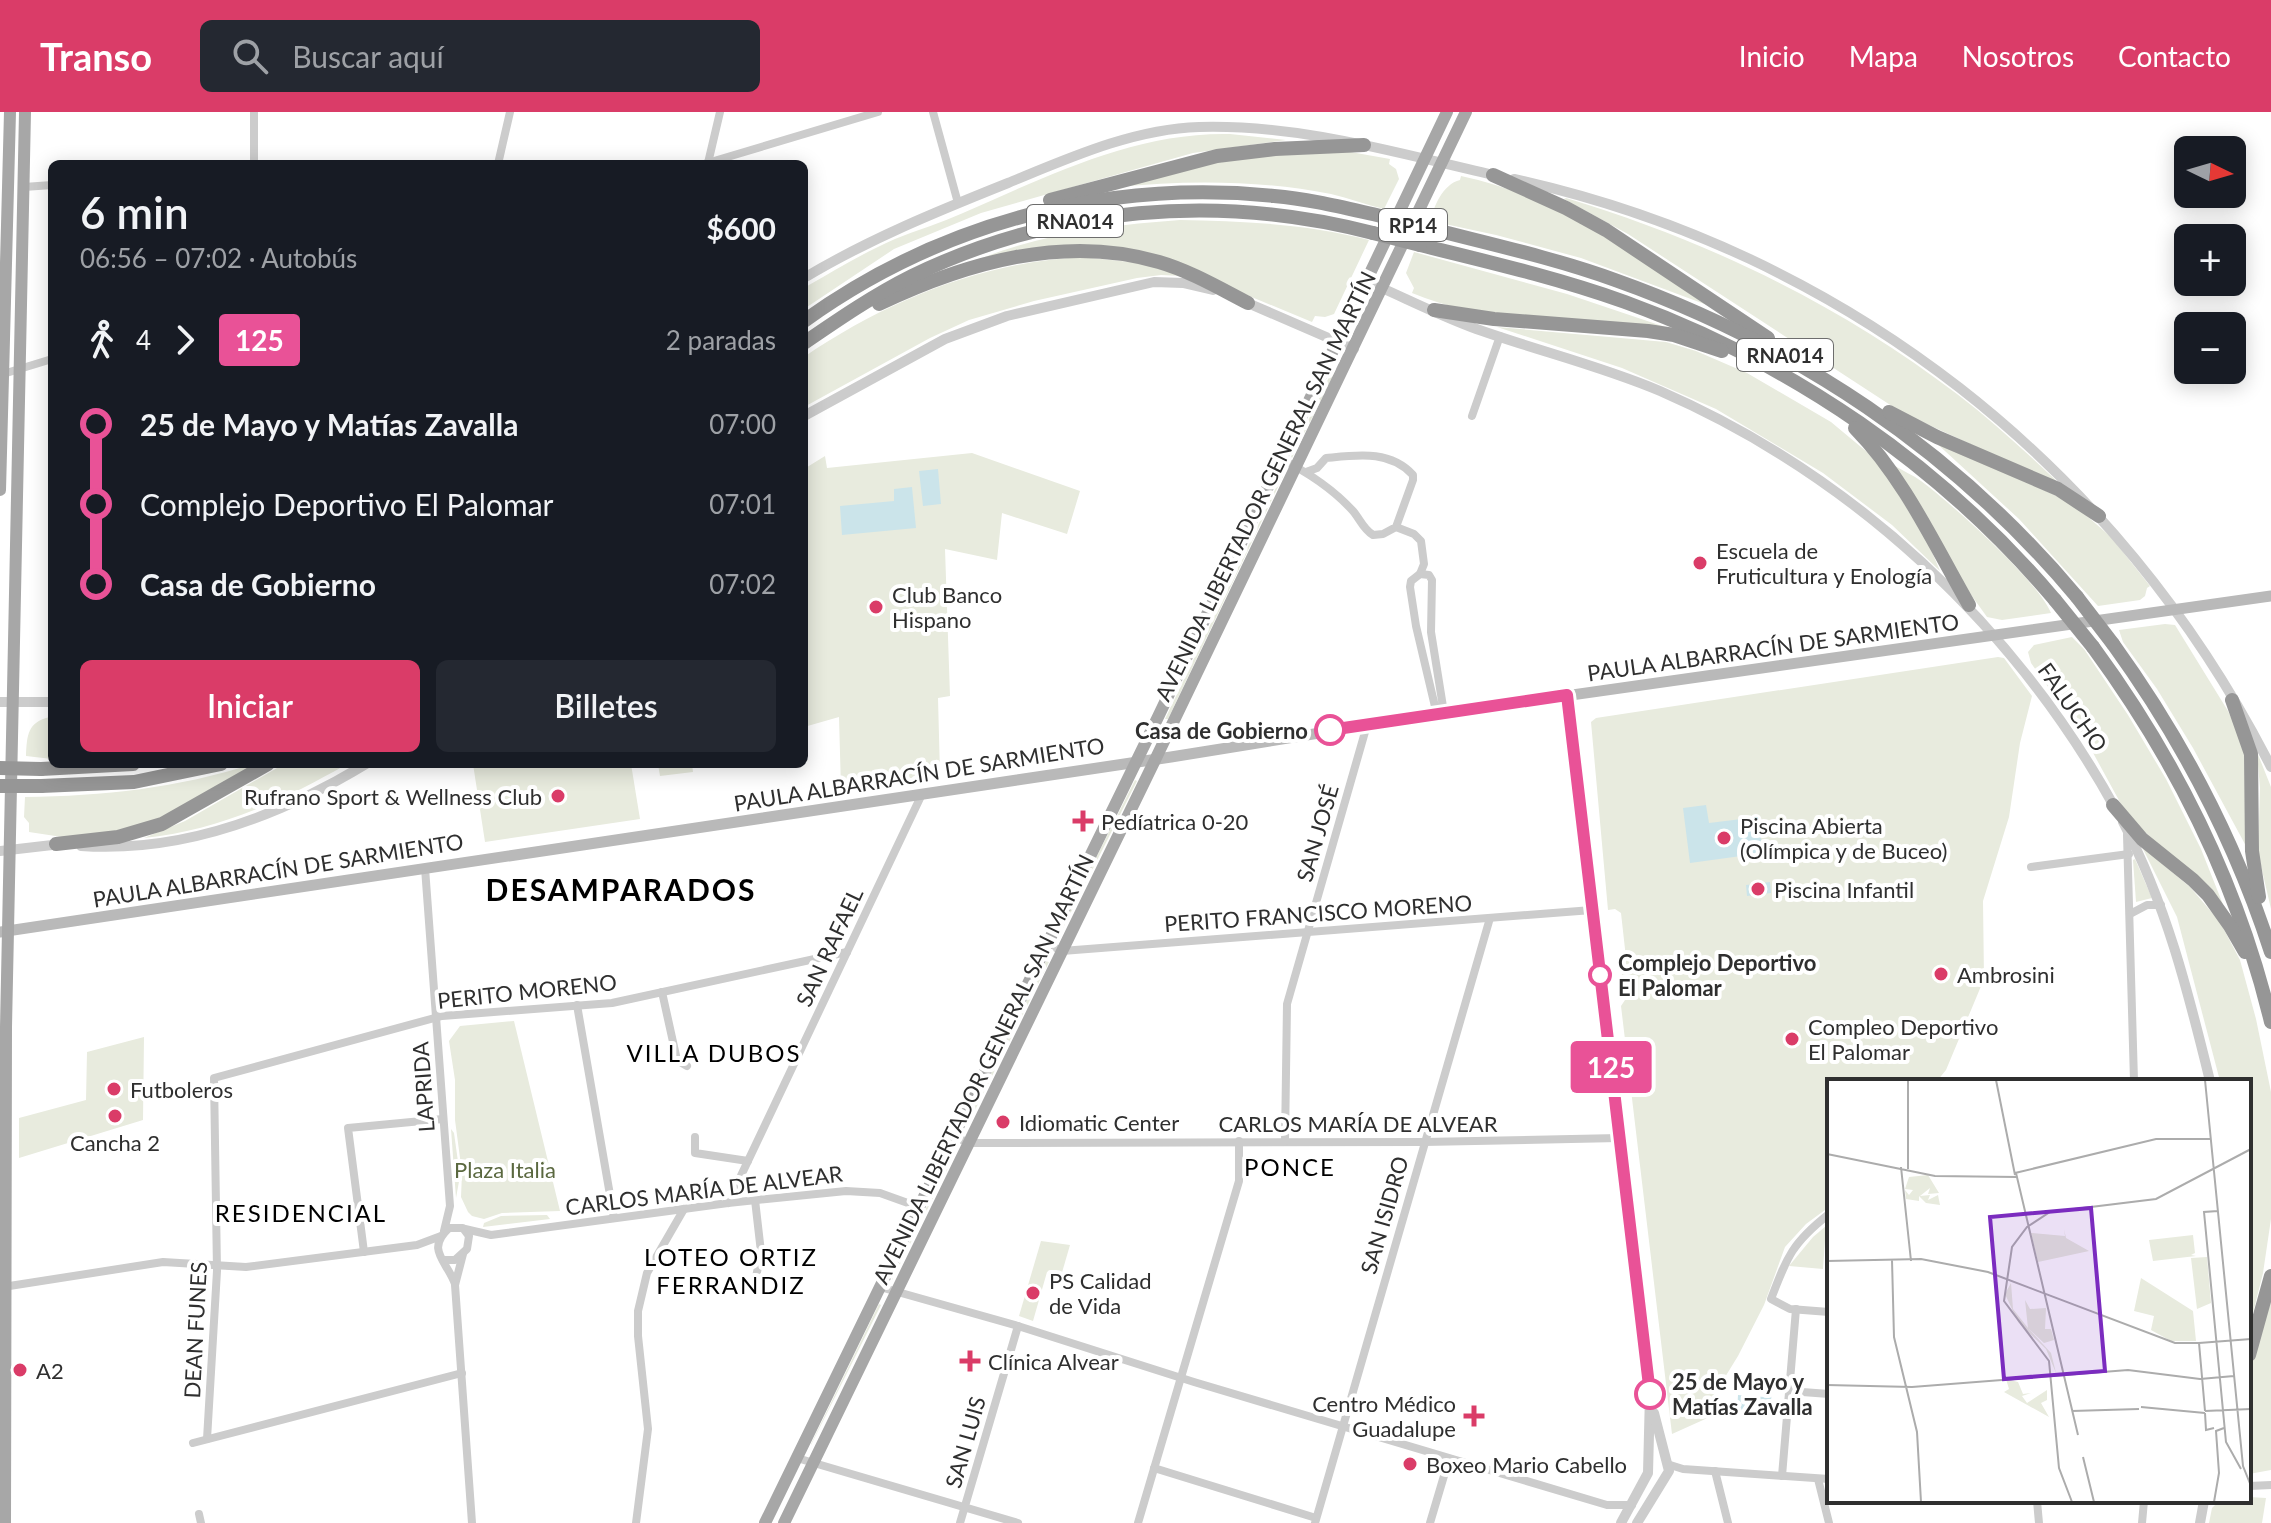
<!DOCTYPE html>
<html lang="es">
<meta charset="utf-8">
<style>
:root{--surface:#171b24;--page:#242831;--text:#f1f3f6;--muted:#9ea1a6;--accent:#da3c68}
body{margin:0;font-family:Lato,sans-serif;background:var(--page);color:var(--text);height:100vh;display:flex;flex-direction:column;font-size:30px;white-space:nowrap}
*{box-sizing:border-box;margin:0}
p{font-size:26px;color:var(--muted)}
.icon{flex:none;width:44px;height:44px;fill:none;stroke:currentColor;stroke-width:2;stroke-linecap:round;stroke-linejoin:round}
.map{position:relative;flex:1;overflow:hidden}
.drawer{position:absolute;left:48px;top:48px;width:760px;height:608px;display:flex;flex-direction:column;background:var(--surface);border-radius:12px;box-shadow:0 4px 20px #0003}
.drawer>*{flex:none}
.badge{padding:0 16px;border-radius:6px;font-size:28px;line-height:52px}
.needle{width:52px;rotate:95deg}
.fabs{position:absolute;left:2174px;top:24px;display:grid;gap:16px}
.fabs a{display:grid;place-items:center;width:72px;height:72px;border-radius:12px;background:var(--surface);box-shadow:0 4px 20px #0003;font-size:40px}
.map>.badge{position:absolute;translate:-50% -50%;box-shadow:0 0 0 4px #fff}
.legs{display:flex;align-items:center;gap:12px;height:88px;padding:0 32px;font-size:26px}
.legs p{margin-inline-start:auto}
.summary{display:flex;align-items:center;justify-content:space-between;height:136px;padding:0 32px}
h1{font-size:44px;font-weight:600;line-height:60px}
.cta{display:flex;gap:16px;margin-top:auto;padding:16px 32px}
.cta a{flex:1;height:92px;border-radius:12px;background:var(--accent);color:#fff;font-size:32px;font-weight:600;line-height:92px;text-align:center}
.cta a+a{background:var(--page);color:var(--text)}
ul{padding:0 32px;list-style:none}
li{display:flex;align-items:center;gap:28px;height:80px;font-size:30px}
li i{display:grid;place-items:center;width:12px;height:100%;margin:0 10px;background:currentColor}
li i::after{content:'';width:20px;height:20px;margin:-10px;border:6px solid;border-radius:50%;background:var(--surface)}
li p{margin-inline-start:auto}
li:first-child i{background:linear-gradient(#0000 50%,currentColor 0)}
li:last-child i{background:linear-gradient(currentColor 50%,#0000 0)}
header{display:flex;align-items:center;gap:48px;box-sizing:border-box;height:112px;padding:0 40px;background:var(--accent);color:#fff}
header strong{font-size:38px}
nav{display:flex;gap:44px;margin-inline-start:auto;font-size:28px}
.search{width:560px;height:72px;background:var(--page);display:flex;align-items:center;gap:20px;box-sizing:border-box;padding:0 28px;border-radius:12px;color:var(--muted);font-size:30px}
.map>svg:first-child{display:block}
.green{fill:#e8ebde}
.water{fill:#cbe4ea}
.lines{fill:none;stroke-linecap:round;stroke-linejoin:round}
.minor{stroke:#ccc;stroke-width:8}
.tertiary{stroke:#ccc;stroke-width:10}
.secondary{stroke:#b9b9b9;stroke-width:11}
.primary{stroke:#a7a7a7;stroke-width:12}
.motorway{stroke:#969696;stroke-width:14}
.motorway-bridge{stroke:#969696;stroke-width:14}
.line-1-casing{stroke:#fff;stroke-width:18}
.line-1{stroke:#e95297;stroke-width:12}
.poi-dot{fill:#da3c68;stroke:#fff;stroke-width:3}
.stop-1-dot{fill:#fff;stroke:#e95297;stroke-width:4}
.labels{text-anchor:middle;dominant-baseline:central;stroke-width:8;stroke-linejoin:round;paint-order:stroke}
.shield{fill:#fff;stroke:#6d6d6d;stroke-width:2}
.shield-label{font-size:20px;font-weight:bold;fill:#2f2f2f}
.street-label{font-size:22px;fill:#2f2f2f;stroke:#fff}
.poi-label{font-size:22px;fill:#2f2f2f;stroke:#fff;text-anchor:start}
.stop-label{font-size:22px;font-weight:bold;fill:#2f2f2f;stroke:#fff;text-anchor:start}
.park-label{font-size:22px;fill:#5a683f;stroke:#fff}
.neighbourhood-label{font-size:24px;letter-spacing:2px;fill:#000;stroke:#fff}
.district-label{font-size:30px;font-weight:bold;letter-spacing:2px;fill:#000;stroke:#fff}
.inset-road{fill:none;stroke:#acacac;stroke-width:2}
.view{fill:#7b2cbf;fill-opacity:0.15;stroke:#7b2cbf;stroke-width:4}
.inset-edge{fill:none;stroke:#2f2f2f;stroke-width:4}
</style>
<header>
<strong>Transo</strong>
<div class="search"><svg class="icon" aria-label="search" viewBox="0 0 24 24"><circle cx="10" cy="10" r="6"/><path d="M15 15l6 6"/></svg>Buscar aquí</div>
<nav><a>Inicio</a><a>Mapa</a><a>Nosotros</a><a>Contacto</a></nav>
</header>
<div class="map">
<svg width="2271" height="1411" viewBox="0 0 2271 1411">
<rect width="100%" height="100%" fill="#fff"/>
<g class="green">
<path d="M1230 22 1286 28 1193 41 981 101 894 137 804 197V176L809 173C837 157 865 140 895 127 917 118 941 111 963 101 1048 64 1134 20 1230 22Z"/>
<path d="M1345 39 1390 47 1389 52 1396 57 1399 67 1384 97C1366 93 1349 86 1331 82 1259 68 1188 68 1116 75L1188 55 1259 41Z"/>
<path d="M1461 64C1560 85 1625 138 1707 193L1581 146 1496 123 1431 109C1433 95 1443 72 1460 68Z"/>
<path d="M1566 86C1708 129 1839 192 1957 282 1995 311 2029 343 2063 375L1901 300 1628 122 1564 87Z"/>
<path d="M1180 108C1243 109 1308 112 1369 128L1334 202 1325 205 1315 204 1312 210 1158 146H982C1046 121 1112 113 1180 108Z"/>
<path d="M1414 140 1567 182 1674 218C1591 211 1488 213 1412 181L1414 176 1406 161Z"/>
<path d="M1082 145 1140 151 1183 164 1161 163 1137 166 1034 189 969 208 930 226 804 295V245C886 189 982 150 1082 145Z"/>
<path d="M1497 215 1666 230 1696 239 1747 261 1831 310 1867 340 1888 365 1929 433 1940 459 1892 413 1823 361 1716 297 1622 256Z"/>
<path d="M1332 259 1335 260 1292 346 1291 344Z"/>
<path d="M1933 328 2072 391 2111 425 2150 474 2147 476 2145 484 2140 488 2098 494 2019 407Z"/>
<path d="M972 341 1080 379 1067 422 1002 401 997 448 945 437 950 584 938 586 940 662 841 677 839 605 804 615V357L825 344 827 356Z"/>
<path d="M1895 354C1903 359 1913 363 1921 369 1951 391 2039 470 2051 501L2002 508 1987 505 1964 473Z"/>
<path d="M1287 356 1168 607H1165L1285 357Z"/>
<path d="M2165 512 2175 513 2228 599 2245 635 2246 734 2193 636 2157 577 2123 530 2119 518Z"/>
<path d="M2072 525 2084 537 2128 603 2166 667 2201 737 2224 795 2127 703 2086 628 2031 551 2028 540 2034 533Z"/>
<path d="M1998 545 2004 546 2032 584 2020 631 2009 705 1983 789 1984 867 1946 958 1937 969H1829V1095L1806 1112 1785 1135 1764 1193 1738 1244 1706 1296 1712 1304 1672 1322 1621 894 1625 888 1620 847 1626 846 1621 801 1615 797 1608 798 1591 610 1596 606Z"/>
<path d="M49 599H52V647L26 644C27 624 27 610 50 605Z"/>
<path d="M2257 640 2271 675V797L2258 741 2260 676Z"/>
<path d="M253 652H260L176 701 128 719 62 725 29 720V711L24 705 25 685C103 684 178 676 253 652Z"/>
<path d="M284 652H347C285 688 216 719 144 726L185 709Z"/>
<path d="M473 652H631L640 707 485 730Z"/>
<path d="M658 652H692L693 660 660 664Z"/>
<path d="M1135 668 1137 669 1063 816 1062 814Z"/>
<path d="M2142 735 2190 775 2220 810 2240 848 2256 907 2271 980V1107L2263 1161 2249 1217V969H2220L2177 805Z"/>
<path d="M2135 747 2152 786 2136 790 2133 748Z"/>
<path d="M1046 849 1049 850 973 1002 972 1000Z"/>
<path d="M514 909 560 1099 502 1101 484 1107 472 1104 468 1100 461 1085 462 1061 455 1008V968L449 929 460 914Z"/>
<path d="M144 925 143 1008 19 1046V1006L86 988 87 940Z"/>
<path d="M451 1017 454 1021 460 1064 456 1086Z"/>
<path d="M951 1045 953 1046 892 1168V1166Z"/>
<path d="M547 1103 550 1107 483 1115 484 1111 501 1104Z"/>
<path d="M1826 1114 1823 1157 1789 1154 1813 1125Z"/>
<path d="M1041 1129 1070 1133 1061 1164 1047 1160 1033 1209 1019 1204Z"/>
<path d="M2271 1180V1358L2249 1362V1253Z"/>
<path d="M879 1192 881 1193 811 1333V1332Z"/>
<path d="M2249 1385 2266 1386 2262 1411H2209L2212 1396 2219 1389H2249Z"/>
</g>
<g class="water">
<path d="M938 357 941 392 923 394 919 359Z"/>
<path d="M912 375 916 416 842 423 840 394 894 389V377Z"/>
<path d="M1706 693 1709 711 1758 705 1763 741 1690 751 1683 696Z"/>
<path d="M1770 770 1771 781 1747 784 1746 773Z"/>
<path d="M1765 1276H1772L1770 1302 1737 1300 1738 1283 1764 1285Z"/>
</g>
<g class="lines">
<g class="minor">
<path d="M254 0V52"/>
<path d="M933 0 958 91"/>
<path d="M708 51 720 0"/>
<path d="M498 52 510 0"/>
<path d="M704 52 878 0"/>
<path d="M24 75 52 73"/>
<path d="M3 262 52 247"/>
<path d="M1472 304 1500 224"/>
<path d="M1281 347C1307 360 1333 377 1353 399 1360 407 1363 417 1373 423L1383 422 1396 415 1413 368V363C1390 338 1358 343 1326 346L1317 356 1306 360"/>
<path d="M1396 415 1414 422 1421 429 1424 452 1420 462"/>
<path d="M1437 603 1416 514 1410 475 1411 469 1420 462 1429 463 1432 468 1431 520 1444 601"/>
<path d="M2127 723 2134 969"/>
<path d="M2031 755 2129 742"/>
<path d="M425 756 450 1094 444 1119"/>
<path d="M2130 802 2147 793H2161"/>
<path d="M1047 832 1062 839 1592 798"/>
<path d="M662 880 677 948 687 954"/>
<path d="M577 893 614 1106"/>
<path d="M953 1024 969 1031 1424 1030 1619 1026"/>
<path d="M695 1025V1041L748 1049"/>
<path d="M1285 1029 1287 892 1367 613"/>
<path d="M728 1091 922 682"/>
<path d="M1829 1102C1792 1131 1787 1145 1771 1187L1790 1197 1829 1200"/>
<path d="M465 1117 491 1123 728 1091 846 1079 880 1081 919 1095"/>
<path d="M364 1140 348 1016 443 1007"/>
<path d="M463 1142 455 1173 472 1411"/>
<path d="M443 1148H455L467 1137 469 1124 463 1116H449C425 1138 447 1149 455 1172"/>
<path d="M3 1175 163 1150 246 1155 417 1133 441 1124"/>
<path d="M880 1175 1018 1214 1194 1270 1607 1393H1632"/>
<path d="M740 1176 754 1175 761 1140 755 1088"/>
<path d="M1789 1279 1829 1282"/>
<path d="M207 1327 217 1159 214 966 442 904 612 891 847 840"/>
<path d="M193 1331 462 1261"/>
<path d="M797 1346 1018 1411"/>
<path d="M1667 1352 1683 1357 1829 1367"/>
<path d="M1154 1356 1316 1406"/>
<path d="M1715 1359 1728 1411"/>
<path d="M1782 1364 1796 1197"/>
<path d="M1818 1367 1829 1411"/>
<path d="M2249 1374 2271 1373"/>
<path d="M2037 1389 2039 1411"/>
<path d="M2116 1389H2123"/>
<path d="M199 1402 201 1411"/>
<path d="M636 1411 648 1317 638 1224V1199L647 1161 684 1097"/>
<path d="M960 1411 1018 1214"/>
<path d="M1138 1411 1239 1069V1029"/>
<path d="M1315 1411 1490 806"/>
<path d="M1430 1411 1449 1347"/>
<path d="M2142 1411 2144 1389"/>
</g>
<g class="tertiary">
<path d="M1514 67C1845 140 2118 354 2271 655"/>
<path d="M804 166C869 127 938 99 1008 71 1069 46 1133 17 1199 15 1302 12 1400 42 1498 64"/>
<path d="M1366 169C1401 184 1436 202 1471 215 1534 238 1599 253 1660 279 1853 363 2014 513 2115 696"/>
<path d="M1243 189 1354 237"/>
<path d="M804 304 945 227 1007 204 1154 170 1183 171 1213 178"/>
<path d="M1567 583 1650 1282 1648 1361 1621 1411"/>
<path d="M0 590H52"/>
<path d="M2123 710C2166 792 2188 879 2210 969"/>
<path d="M81 734C183 741 280 704 366 652"/>
<path d="M0 739 61 732"/>
<path d="M1637 1411 1669 1359 1654 1301"/>
<path d="M2200 1411 2204 1389"/>
</g>
<path class="secondary" d="M0 820 1171 645 1444 601 2271 484"/>
<g class="primary">
<path d="M0 378 10 0"/>
<path d="M5 1411 6 915 25 0"/>
<path d="M765 1411 1158 605 1447 0"/>
<path d="M784 1411 1156 646 1466 0"/>
</g>
<g class="motorway">
<path d="M1493 63 1566 96 1606 118 1768 226"/>
<path d="M1050 88 1217 44 1275 37 1364 33"/>
<path d="M1428 116C1490 132 1554 146 1615 168 1795 232 1954 338 2077 485"/>
<path d="M1420 133C1489 150 1558 166 1625 190 1791 250 1941 353 2055 488"/>
<path d="M879 192C965 151 1064 122 1159 150 1190 159 1219 176 1248 191"/>
<path d="M1434 198 1494 207 1648 219 1674 223 1722 239"/>
<path d="M804 209C940 111 1106 67 1274 84 1310 87 1345 96 1381 104"/>
<path d="M804 231C839 207 874 183 912 164 1056 94 1219 81 1373 121"/>
<path d="M1889 300 1937 325 2058 377 2099 404"/>
<path d="M1855 316C1904 366 1934 432 1969 493"/>
<path d="M2113 532C2181 626 2235 729 2271 840"/>
<path d="M2093 535C2176 648 2238 773 2271 910"/>
<path d="M2232 588 2251 642 2252 739 2259 785"/>
<path d="M41 657 133 652"/>
<path d="M41 674 134 670 221 652"/>
<path d="M2113 693 2142 727 2193 768 2208 783 2230 814 2245 840"/>
<path d="M56 732 118 725 162 712 268 652"/>
<path d="M2249 1243 2271 1164"/>
</g>
<g class="motorway-bridge">
<path d="M1381 104 1428 116"/>
<path d="M1373 121 1420 133"/>
<path d="M2077 485 2113 532"/>
<path d="M2055 488 2093 535"/>
<path d="M0 656 41 657"/>
<path d="M0 674H41"/>
</g>
</g>
<g class="lines">
<g class="line-1-casing">
<path id="line-1" d="M1330 618 1567 583 1650 1282"/>
</g>
<use href="#line-1" class="line-1"/>
</g>
<g class="poi-dot">
<circle cx="1700" cy="451" r="8"/>
<circle cx="876" cy="495" r="8"/>
<circle cx="558" cy="684" r="8"/>
<path d="M1079 697h8v8h8v8h-8v8h-8v-8h-8v-8h8z"/>
<circle cx="1724" cy="726" r="8"/>
<circle cx="1758" cy="777" r="8"/>
<circle cx="1941" cy="862" r="8"/>
<circle cx="1792" cy="927" r="8"/>
<circle cx="114" cy="977" r="8"/>
<circle cx="115" cy="1004" r="8"/>
<circle cx="1003" cy="1010" r="8"/>
<circle cx="1033" cy="1181" r="8"/>
<path d="M966 1237h8v8h8v8h-8v8h-8v-8h-8v-8h8z"/>
<circle cx="20" cy="1258" r="8"/>
<path d="M1470 1292h8v8h8v8h-8v8h-8v-8h-8v-8h8z"/>
<circle cx="1410" cy="1352" r="8"/>
</g>
<g class="stop-1-dot">
<circle cx="1330" cy="618" r="14"/>
<circle cx="1600" cy="863" r="10"/>
<circle cx="1650" cy="1282" r="14"/>
</g>
<g class="labels">
<g class="shield">
<rect x="1027" y="93" width="96" height="32" rx="6"/>
<rect x="1379" y="97" width="68" height="32" rx="6"/>
<rect x="1737" y="227" width="96" height="32" rx="6"/>
</g>
<g class="shield-label">
<text x="1075" y="109">RNA014</text>
<text x="1413" y="113">RP14</text>
<text x="1785" y="243">RNA014</text>
</g>
<g class="street-label">
<text transform="translate(1265 374) rotate(-64)">AVENIDA LIBERTADOR GENERAL SAN MARTÍN</text>
<text transform="translate(1773 535) rotate(-8)">PAULA ALBARRACÍN DE SARMIENTO</text>
<text transform="translate(2073 595) rotate(55)">FALUCHO</text>
<text transform="translate(919 662) rotate(-9)">PAULA ALBARRACÍN DE SARMIENTO</text>
<text transform="translate(1317 721) rotate(-74)">SAN JOSÉ</text>
<text transform="translate(278 758) rotate(-9)">PAULA ALBARRACÍN DE SARMIENTO</text>
<text transform="translate(1318 801) rotate(-4)">PERITO FRANCISCO MORENO</text>
<text transform="translate(829 835) rotate(-65)">SAN RAFAEL</text>
<text transform="translate(527 879) rotate(-6)">PERITO MORENO</text>
<text transform="translate(983 957) rotate(-64)">AVENIDA LIBERTADOR GENERAL SAN MARTÍN</text>
<text transform="translate(423 975) rotate(-94)">LAPRIDA</text>
<text x="1358" y="1011">CARLOS MARÍA DE ALVEAR</text>
<text transform="translate(704 1078) rotate(-7)">CARLOS MARÍA DE ALVEAR</text>
<text transform="translate(1384 1103) rotate(-74)">SAN ISIDRO</text>
<text transform="translate(195 1218) rotate(-87)">DEAN FUNES</text>
<text transform="translate(965 1330) rotate(-74)">SAN LUIS</text>
</g>
<g class="poi-label">
<text x="1716" y="438">Escuela de<tspan x="1716" dy="25">Fruticultura y Enología</tspan></text>
<text x="892" y="482">Club Banco<tspan x="892" dy="25">Hispano</tspan></text>
<text x="542" y="684" text-anchor="end">Rufrano Sport &amp; Wellness Club</text>
<text x="1101" y="709">Pedíatrica 0-20</text>
<text x="1740" y="713">Piscina Abierta<tspan x="1740" dy="25">(Olímpica y de Buceo)</tspan></text>
<text x="1774" y="777">Piscina Infantil</text>
<text x="1957" y="862">Ambrosini</text>
<text x="1808" y="914">Compleo Deportivo<tspan x="1808" dy="25">El Palomar</tspan></text>
<text x="130" y="977">Futboleros</text>
<text x="1019" y="1010">Idiomatic Center</text>
<text x="115" y="1030" text-anchor="middle">Cancha 2</text>
<text x="1049" y="1168">PS Calidad<tspan x="1049" dy="25">de Vida</tspan></text>
<text x="988" y="1249">Clínica Alvear</text>
<text x="36" y="1258">A2</text>
<text x="1456" y="1291" text-anchor="end">Centro Médico<tspan x="1456" dy="25">Guadalupe</tspan></text>
<text x="1426" y="1352">Boxeo Mario Cabello</text>
</g>
<g class="stop-label">
<text x="1308" y="618" text-anchor="end">Casa de Gobierno</text>
<text x="1618" y="850">Complejo Deportivo<tspan x="1618" dy="25">El Palomar</tspan></text>
<text x="1672" y="1269">25 de Mayo y<tspan x="1672" dy="25">Matías Zavalla</tspan></text>
</g>
<g class="park-label">
<text x="505" y="1057">Plaza Italia</text>
</g>
<g class="neighbourhood-label">
<text x="714" y="940">VILLA DUBOS</text>
<text x="1290" y="1054">PONCE</text>
<text x="301" y="1100">RESIDENCIAL</text>
<text x="731" y="1144">LOTEO ORTIZ<tspan x="731" dy="28">FERRANDIZ</tspan></text>
</g>
<g class="district-label">
<text x="621" y="777">DESAMPARADOS</text>
</g>
</g>
<g transform="translate(1827 967)">
<rect width="424" height="424" fill="#fff"/>
<path d="M101 96 112 114 101 115 103 109 93 117 103 116 101 121 111 116 113 126 99 124 92 117V122L79 120 78 111 82 116 86 111 78 110 82 98ZM237 150 239 159 262 172 211 183 204 154 238 157ZM366 156 368 174 364 176 369 177 326 182 322 161ZM380 178 384 224 370 230 364 179ZM314 199 366 232 369 262H344L324 251 327 237 307 232ZM184 204 186 230 201 249 198 221 203 230 219 229 218 250H224L227 261 217 264 201 249 224 274 229 294 219 270 191 243 178 215ZM179 300 191 303 196 315 204 314 195 317 200 324 220 311V321L214 324 222 338 177 313 182 310Z" fill="#e8ebde"/>
<path class="inset-road" d="M169 1 188 96M378 1 416 387 424 407M0 75 108 97 190 98M74 88 84 182M81 90V1M188 94 329 60H384M189 94 251 356M391 132 377 133 399 363 414 390M65 181 67 258 90 353 94 423M0 182 94 180 161 193 348 264H372L378 332M372 264 424 260M0 306 85 308 301 291 373 300 407 297M314 328 378 334M245 332 312 330M378 332 424 330M378 334 379 351 387 349M256 378 267 423M245 423 232 389 222 282 177 222 185 168 200 148 223 133 329 120 424 70M387 423 392 394 389 352 397 349"/>
<path class="view" d="M264 129 278 292 177 300 163 138Z"/>
<rect width="424" height="424" class="inset-edge"/>
</g>
</svg>
<div class="fabs">
<a><svg class="needle" viewBox="-14 -14 28 28"><path d="M0-13l5 13h-10z" fill="#e53935"/><path d="M0 13l5-13h-10z" fill="#9ea1a6"/></svg></a>
<a>+</a>
<a>−</a>
</div>
<b class="badge" style="left:1611px;top:955px;background:#e95297;color:#fff">125</b>
<section class="drawer">
<div class="summary"><div><h1>6 min</h1><p>06:56 – 07:02 · Autobús</p></div><b>$600</b></div>
<div class="legs"><svg class="icon" aria-label="walk" viewBox="0 0 24 24"><circle cx="13" cy="4" r="2"/><path d="M13 8l-2 6 4 7M11 14l-3 7M7 12l3-4h3l4 4"/></svg>4<svg class="icon" aria-label="forward" viewBox="0 0 24 24"><path d="M9 5l7 7-7 7"/></svg><b class="badge" style="background:#e95297;color:#fff">125</b><p>2 paradas</p></div>
<ul>
<li><i style="color:#e95297"></i><b>25 de Mayo y Matías Zavalla</b><p>07:00</p></li>
<li><i style="color:#e95297"></i><span>Complejo Deportivo El Palomar</span><p>07:01</p></li>
<li><i style="color:#e95297"></i><b>Casa de Gobierno</b><p>07:02</p></li>
</ul>
<div class="cta"><a>Iniciar</a><a>Billetes</a></div>
</section>
</div>
